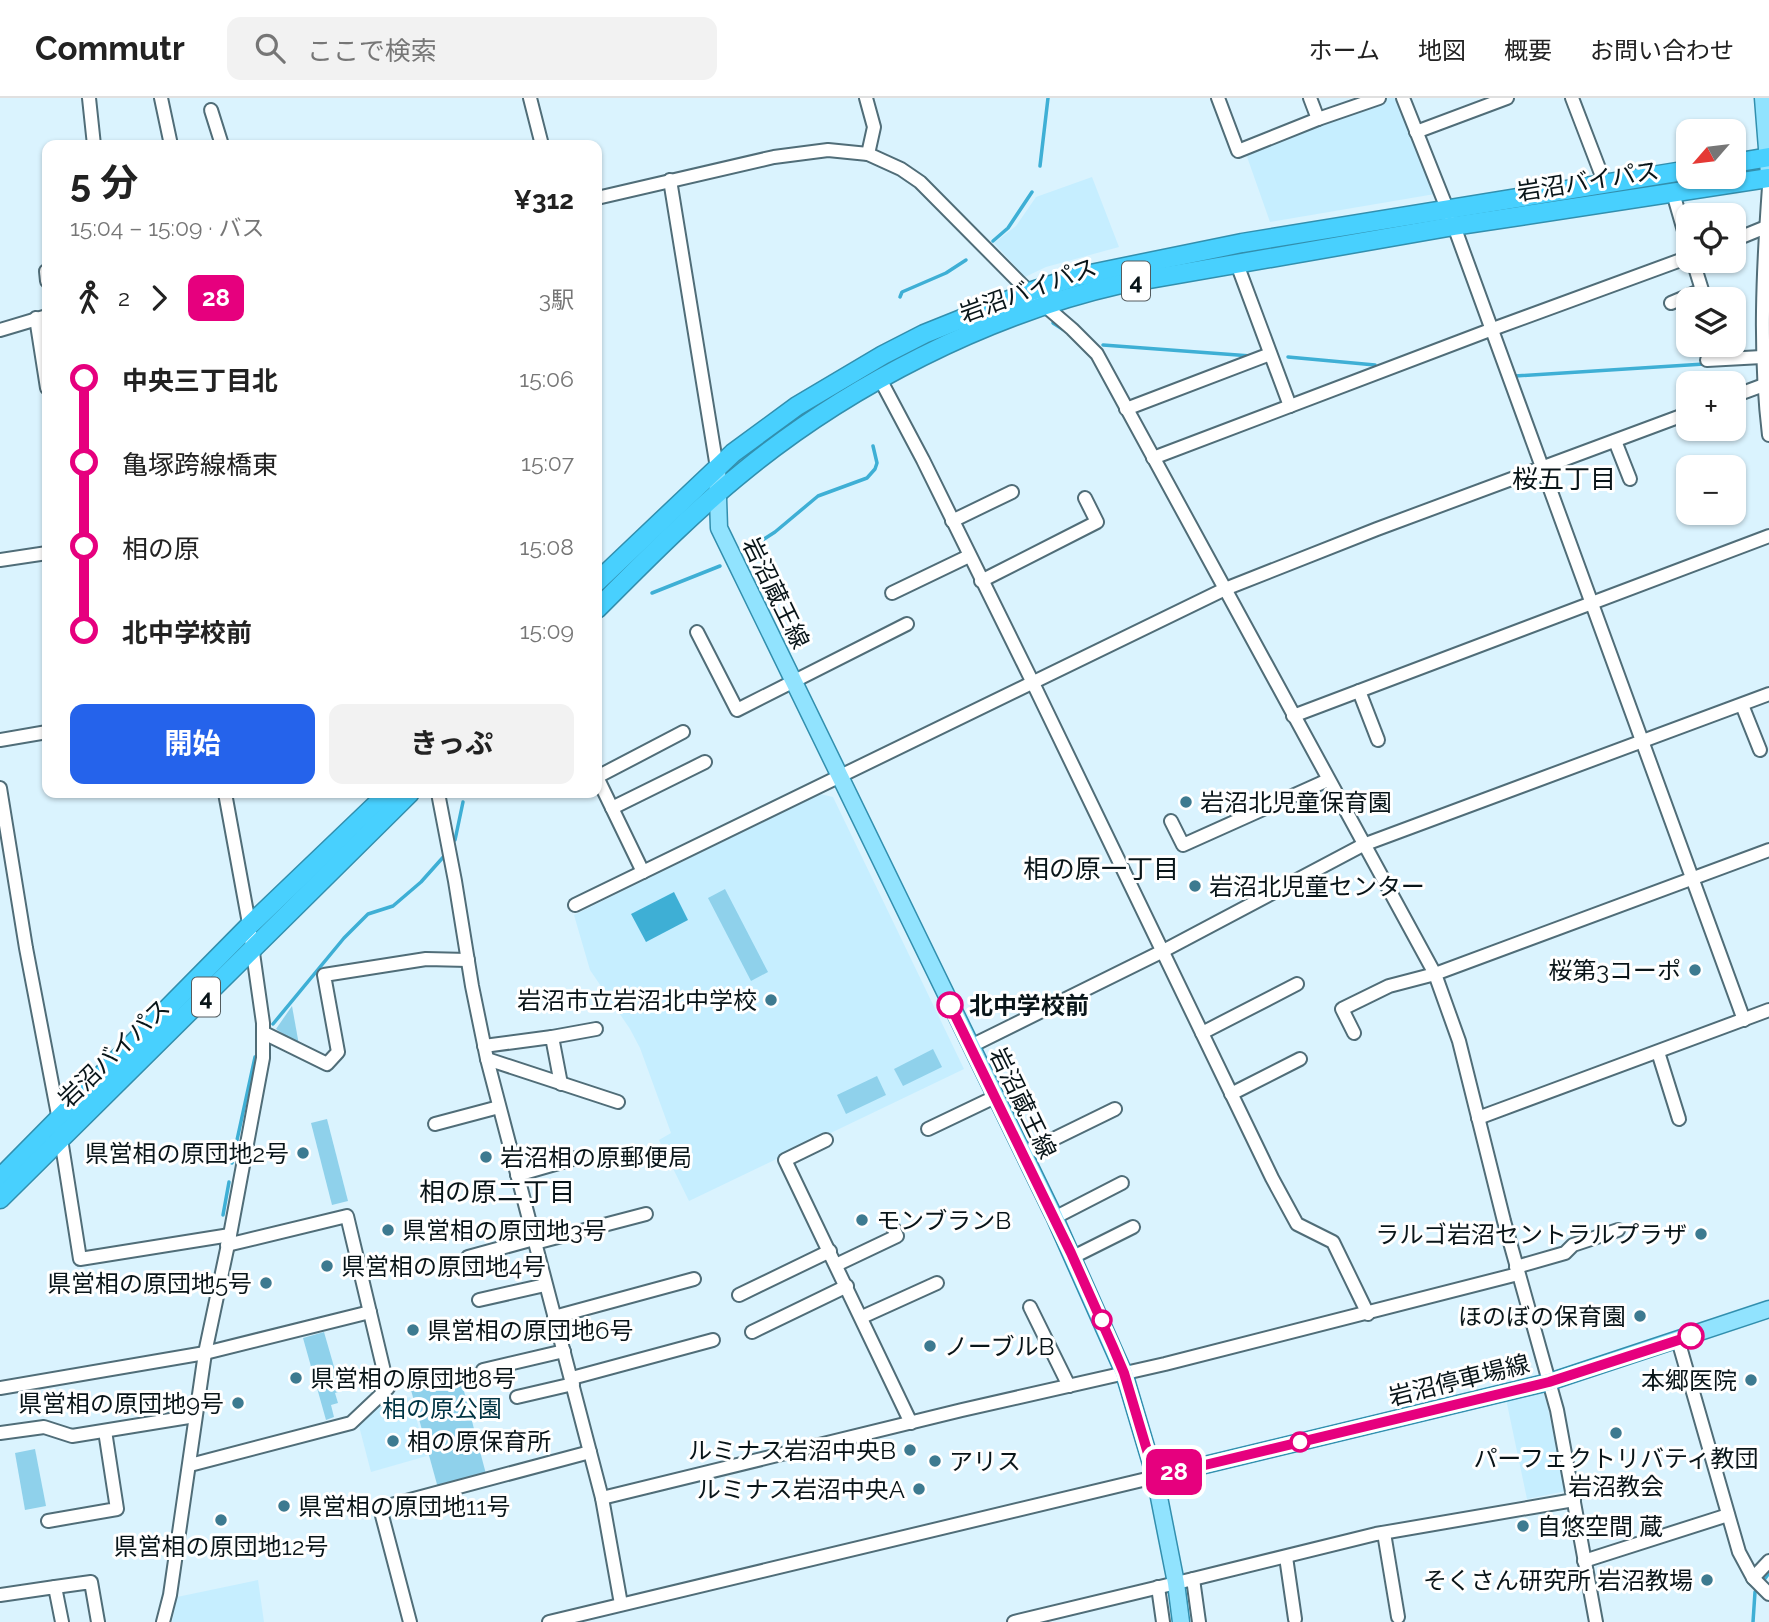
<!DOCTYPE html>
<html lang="ja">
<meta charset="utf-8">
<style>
:root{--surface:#fff;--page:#f2f2f2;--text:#222;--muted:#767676;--line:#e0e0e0;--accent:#2563eb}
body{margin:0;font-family:Raleway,"Noto Sans JP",sans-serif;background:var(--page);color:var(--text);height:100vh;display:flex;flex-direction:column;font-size:26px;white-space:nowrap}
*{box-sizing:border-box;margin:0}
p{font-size:23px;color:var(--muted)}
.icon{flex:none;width:38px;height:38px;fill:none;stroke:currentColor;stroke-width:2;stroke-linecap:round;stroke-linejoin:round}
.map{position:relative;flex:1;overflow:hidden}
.panel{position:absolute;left:42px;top:42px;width:560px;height:658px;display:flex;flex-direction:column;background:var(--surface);border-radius:14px;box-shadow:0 2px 5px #0004}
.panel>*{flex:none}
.badge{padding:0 14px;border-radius:10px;font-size:24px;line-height:46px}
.needle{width:46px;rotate:242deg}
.buttons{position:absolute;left:1676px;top:21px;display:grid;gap:14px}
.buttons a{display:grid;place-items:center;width:70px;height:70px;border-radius:14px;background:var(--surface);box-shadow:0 2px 5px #0004;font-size:35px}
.map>.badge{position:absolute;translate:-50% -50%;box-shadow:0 0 0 4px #fff}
.legs{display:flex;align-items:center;gap:10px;height:77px;padding:0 28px;font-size:23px}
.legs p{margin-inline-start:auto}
.overview{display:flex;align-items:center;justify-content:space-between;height:119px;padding:0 28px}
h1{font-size:38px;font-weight:700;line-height:52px}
.cta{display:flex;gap:14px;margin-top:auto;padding:14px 28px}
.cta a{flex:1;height:80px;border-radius:14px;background:var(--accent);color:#fff;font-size:28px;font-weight:700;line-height:80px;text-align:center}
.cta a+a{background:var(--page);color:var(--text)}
ul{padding:0 28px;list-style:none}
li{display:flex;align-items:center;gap:24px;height:84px;font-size:26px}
li i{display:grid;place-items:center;width:10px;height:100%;margin:0 9px;background:currentColor}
li i::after{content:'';width:18px;height:18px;margin:-9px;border:5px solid;border-radius:50%;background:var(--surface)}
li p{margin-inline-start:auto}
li:first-child i{background:linear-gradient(#0000 50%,currentColor 0)}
li:last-child i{background:linear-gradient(currentColor 50%,#0000 0)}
header{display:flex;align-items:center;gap:42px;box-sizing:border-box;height:98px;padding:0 35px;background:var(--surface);border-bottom:2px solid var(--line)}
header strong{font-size:33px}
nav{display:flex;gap:38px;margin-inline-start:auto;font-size:24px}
.search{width:490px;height:63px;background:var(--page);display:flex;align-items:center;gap:18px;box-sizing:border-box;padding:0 24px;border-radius:14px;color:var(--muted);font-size:26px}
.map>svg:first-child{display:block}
.built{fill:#c6eeff}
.green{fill:#8fd1eb}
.water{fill:#3eafd5}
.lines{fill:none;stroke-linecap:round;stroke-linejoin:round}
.stream{stroke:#3eafd5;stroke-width:3.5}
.minor-casing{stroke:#506d78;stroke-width:16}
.major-casing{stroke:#328fae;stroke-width:19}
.highway-casing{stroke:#328fae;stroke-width:21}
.minor{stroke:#fff;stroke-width:12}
.major{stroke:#91e3fe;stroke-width:16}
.highway{stroke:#48d0fe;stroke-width:18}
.line-1-casing{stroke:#fff;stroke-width:16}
.line-1{stroke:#e6007e;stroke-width:10}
.poi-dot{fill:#3d7a90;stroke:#fff;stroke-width:2.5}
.stop-1-dot{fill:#fff;stroke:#e6007e;stroke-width:3.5}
.labels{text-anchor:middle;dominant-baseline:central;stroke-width:6;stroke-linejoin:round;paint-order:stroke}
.shield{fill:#fff;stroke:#535b5e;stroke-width:2}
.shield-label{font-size:23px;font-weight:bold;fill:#091519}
.street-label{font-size:24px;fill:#091519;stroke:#fff}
.poi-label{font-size:24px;fill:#091519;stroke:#fff;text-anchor:start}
.stop-label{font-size:24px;font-weight:bold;fill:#091519;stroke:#fff;text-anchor:start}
.park-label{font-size:24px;fill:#003444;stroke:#fff}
.neighbourhood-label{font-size:26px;fill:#091519;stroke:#fff}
</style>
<header>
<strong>Commutr</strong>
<div class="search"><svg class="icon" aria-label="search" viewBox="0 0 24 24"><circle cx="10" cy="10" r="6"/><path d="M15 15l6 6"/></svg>ここで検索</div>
<nav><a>ホーム</a><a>地図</a><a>概要</a><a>お問い合わせ</a></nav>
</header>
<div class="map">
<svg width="1769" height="1524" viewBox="0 0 1769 1524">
<rect width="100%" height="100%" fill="#daf3fe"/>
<g class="built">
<path d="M1387 0H1397L1435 96 1270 124 1245 53Z"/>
<path d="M1092 79 1119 149 1046 169 1025 179 994 145 1016 128 1036 99Z"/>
<path d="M820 696 833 699 964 971 689 1103 659 1042 671 1035 640 950 630 931 590 872 574 817Z"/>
<path d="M1544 1292 1566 1393 1527 1401 1506 1301Z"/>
<path d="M410 1299 427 1358 371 1374 359 1328 375 1309Z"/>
<path d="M258 1482 264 1524H172L177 1499Z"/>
</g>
<g class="green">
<path d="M725 791 768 874 751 883 708 800Z"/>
<path d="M292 908 299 947 276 931Z"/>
<path d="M933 951 942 969 903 988 894 971Z"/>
<path d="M877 978 886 997 846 1016 837 997Z"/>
<path d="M327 1021 348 1103 332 1107 311 1025Z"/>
<path d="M324 1234 341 1293 335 1295 338 1305 331 1307 334 1319 326 1322 303 1240Z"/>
<path d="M460 1278 486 1376 438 1390 411 1292Z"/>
<path d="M35 1351 46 1408 25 1412 15 1355Z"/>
</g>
<path class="water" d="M674 794 688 822 646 844 631 816Z"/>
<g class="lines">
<g class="stream">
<path d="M1040 68 1048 0"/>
<path d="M993 143 1008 130 1032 94"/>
<path d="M900 199 902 194 946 175 966 162"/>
<path d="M1053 225 1067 234"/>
<path d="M1103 247 1251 258"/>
<path d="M1288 259 1375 267"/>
<path d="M1515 278 1704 266"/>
<path d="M750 450 775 434 818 398 867 380 875 371 877 365 873 348"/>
<path d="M652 495 720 468"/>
<path d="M455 742 463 704"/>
<path d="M273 926 344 840 368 816 393 808 421 784 446 756"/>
<path d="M232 1065 255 959"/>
<path d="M223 1117 229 1084"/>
<path d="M1753 1524 1755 1494 1769 1475"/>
</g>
<g class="minor-casing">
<g id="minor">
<path d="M89 0 94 47"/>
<path d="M161 0 171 47"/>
<path d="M530 0 542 47"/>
<path d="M866 0 874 29 868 56"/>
<path d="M1218 0 1238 53 1318 21 1379 0"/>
<path d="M1310 0 1318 21"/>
<path d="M1403 0 1454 128 1744 922"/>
<path d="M1572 0 1605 86"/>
<path d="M211 12 222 47"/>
<path d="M1416 34 1507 0"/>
<path d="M670 82 717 370"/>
<path d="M1769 89C1763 173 1759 254 1769 337"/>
<path d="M1673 95 1689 150"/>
<path d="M597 100 774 59 828 52 868 56 901 71 920 84 1029 194 1072 231 1097 256 1435 876 1459 943 1504 1123 1557 1312 1596 1524"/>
<path d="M1734 142 1766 129"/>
<path d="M1237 166 1290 308"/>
<path d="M46 173 47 183"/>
<path d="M1671 205 1702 192 1693 163"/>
<path d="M36 220 47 290"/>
<path d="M0 232 47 218"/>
<path d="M1707 262 1762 259"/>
<path d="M880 281 923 362 1032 583 1272 1080 1297 1126 1333 1144 1368 1216"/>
<path d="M1734 298 1769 285"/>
<path d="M1126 311 1270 256"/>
<path d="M1615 343 1630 381"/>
<path d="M1153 360 1490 232 1689 159"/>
<path d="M952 423 1012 394"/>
<path d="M0 462 47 455"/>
<path d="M981 483 1097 424 1085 400"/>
<path d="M892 495 969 458"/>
<path d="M697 534 737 612 907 526"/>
<path d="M1359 593 1378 642"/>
<path d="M1742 607 1760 652"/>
<path d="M1293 618 1769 438"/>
<path d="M0 642 47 634"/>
<path d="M0 690 26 850 59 1022"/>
<path d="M438 695 455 783 472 888 487 961 602 1400 621 1506"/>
<path d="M612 710 705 664"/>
<path d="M1171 723 1183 747 1328 682"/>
<path d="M643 774 597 679 683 634"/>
<path d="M575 807 1225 491 1377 431 1689 315"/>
<path d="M264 935 327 966 338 954 324 877 426 861 468 862"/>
<path d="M1202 935 1297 886"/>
<path d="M1354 935 1342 911 1389 888 1435 876 1769 752"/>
<path d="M552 939 596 931"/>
<path d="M484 948 552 939 561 986"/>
<path d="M971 948 1163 853 1363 747 1769 596"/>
<path d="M1658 954 1679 1021"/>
<path d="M487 961 618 1004"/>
<path d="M1231 996 1300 961"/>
<path d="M1478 1020 1769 912"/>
<path d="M435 1026 499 1009"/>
<path d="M928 1031 995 999"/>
<path d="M61 1041 80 1161 230 1137"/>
<path d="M826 1042 785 1062 911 1325"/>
<path d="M1023 1056 1115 1011"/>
<path d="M517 1077 583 1058"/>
<path d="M1054 1120 1122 1085"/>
<path d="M535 1145 646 1116"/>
<path d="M468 1159 534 1141"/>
<path d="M1073 1159 1133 1129"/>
<path d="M836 1167 897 1138 889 1121"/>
<path d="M1516 1169 1565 1155 1573 1147 1618 1132"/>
<path d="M739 1197 830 1153"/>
<path d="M479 1202 545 1187"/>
<path d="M1030 1209 1069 1288"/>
<path d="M554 1219 694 1181"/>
<path d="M862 1219 937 1185"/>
<path d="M752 1234 847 1188"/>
<path d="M1678 1242 1739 1454 1753 1480 1769 1496"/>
<path d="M483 1272 564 1253"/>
<path d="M572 1280 713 1242"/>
<path d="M0 1290 205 1255 370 1214"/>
<path d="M517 1299 573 1286"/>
<path d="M0 1335 44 1329 72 1338 195 1318"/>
<path d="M190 1367 351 1325 388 1290 347 1118 227 1147"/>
<path d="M602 1400 962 1312 1165 1266 1518 1176"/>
<path d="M48 1423 117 1411 105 1333"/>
<path d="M1384 1435 1398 1519"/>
<path d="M1286 1459 1295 1521"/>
<path d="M1584 1463 1728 1417"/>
<path d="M1753 1480 1769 1463"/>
<path d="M1193 1481 1376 1436 1574 1402"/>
<path d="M55 1489 91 1484 98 1524"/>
<path d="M1158 1489 1163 1524"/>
<path d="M0 1497 55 1489 62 1524"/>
<path d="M163 1524 170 1497 205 1255 230 1137 263 960V925L248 820 225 695"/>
<path d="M410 1524 380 1410 590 1354"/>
<path d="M549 1524 1155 1379"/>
<path d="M1014 1524 1193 1481 1199 1524"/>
</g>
</g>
<g class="major-casing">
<g id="major">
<path d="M1763 0 1769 76"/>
<path d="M717 370 719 430 1054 1118 1124 1275 1155 1379 1176 1485 1181 1524"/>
<path d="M1155 1379 1549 1284 1769 1211"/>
</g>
</g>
<g class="highway-casing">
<g id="highway">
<path d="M1734 65 1769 59"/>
<path d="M597 484 733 355 797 308 883 257 924 236 1029 194 1076 179 1242 145 1689 72"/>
<path d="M597 511C644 464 692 415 744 373 849 287 988 216 1121 186L1454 128 1769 80"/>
<path d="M0 1080 249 828 388 695"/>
<path d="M0 1101 410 695"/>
</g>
</g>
<use href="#minor" class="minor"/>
<use href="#major" class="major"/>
<use href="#highway" class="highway"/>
</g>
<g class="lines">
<g class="line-1-casing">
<path id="line-1" d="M950 907 1071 1155 1113 1249 1124 1275 1155 1379 1549 1284 1691 1238"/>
</g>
<use href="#line-1" class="line-1"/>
</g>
<g class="poi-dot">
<circle cx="1186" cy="704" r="7"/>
<circle cx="1195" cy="788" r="7"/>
<circle cx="1695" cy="872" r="7"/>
<circle cx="771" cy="902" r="7"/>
<circle cx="303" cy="1055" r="7"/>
<circle cx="486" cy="1059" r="7"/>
<circle cx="862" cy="1122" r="7"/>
<circle cx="388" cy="1132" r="7"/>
<circle cx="1701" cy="1136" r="7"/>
<circle cx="327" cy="1168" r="7"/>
<circle cx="266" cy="1185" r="7"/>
<circle cx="1640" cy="1218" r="7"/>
<circle cx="413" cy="1232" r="7"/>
<circle cx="930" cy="1248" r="7"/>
<circle cx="296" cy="1280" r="7"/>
<circle cx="1751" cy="1282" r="7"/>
<circle cx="238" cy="1305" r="7"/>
<circle cx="1616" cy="1335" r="7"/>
<circle cx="393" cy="1343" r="7"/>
<circle cx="910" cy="1352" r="7"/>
<circle cx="935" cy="1363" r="7"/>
<circle cx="919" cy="1391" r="7"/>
<circle cx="284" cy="1408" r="7"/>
<circle cx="221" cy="1422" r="7"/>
<circle cx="1523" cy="1428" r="7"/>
<circle cx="1707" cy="1482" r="7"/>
</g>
<g class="stop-1-dot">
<circle cx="950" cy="907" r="12"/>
<circle cx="1102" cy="1222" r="9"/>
<circle cx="1691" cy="1238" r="12"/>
<circle cx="1300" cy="1344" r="9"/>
</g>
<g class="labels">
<g class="shield">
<rect x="1122" y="163.5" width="28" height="39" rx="5"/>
<rect x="192" y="879.5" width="28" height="39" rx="5"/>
</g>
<g class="shield-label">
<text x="1136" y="183">4</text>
<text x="206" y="899">4</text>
</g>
<g class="street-label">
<text transform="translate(1588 83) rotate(-9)">岩沼バイパス</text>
<text transform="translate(1028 192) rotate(-20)">岩沼バイパス</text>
<text transform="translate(776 495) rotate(64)">岩沼蔵王線</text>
<text transform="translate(114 955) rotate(-44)">岩沼バイパス</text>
<text transform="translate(1023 1005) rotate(64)">岩沼蔵王線</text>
<text transform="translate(1459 1282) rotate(-14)">岩沼停車場線</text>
</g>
<g class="poi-label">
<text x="1200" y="704">岩沼北児童保育園</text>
<text x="1209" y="788">岩沼北児童センター</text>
<text x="1681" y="872" text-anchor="end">桜第3コーポ</text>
<text x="757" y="902" text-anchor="end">岩沼市立岩沼北中学校</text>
<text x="289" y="1055" text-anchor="end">県営相の原団地2号</text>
<text x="500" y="1059">岩沼相の原郵便局</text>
<text x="876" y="1122">モンブランB</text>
<text x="402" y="1132">県営相の原団地3号</text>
<text x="1687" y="1136" text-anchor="end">ラルゴ岩沼セントラルプラザ</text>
<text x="341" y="1168">県営相の原団地4号</text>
<text x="252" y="1185" text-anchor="end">県営相の原団地5号</text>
<text x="1626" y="1218" text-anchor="end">ほのぼの保育園</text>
<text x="427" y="1232">県営相の原団地6号</text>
<text x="944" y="1248">ノーブルB</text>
<text x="310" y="1280">県営相の原団地8号</text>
<text x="1737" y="1282" text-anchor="end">本郷医院</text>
<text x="224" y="1305" text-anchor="end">県営相の原団地9号</text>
<text x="407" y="1343">相の原保育所</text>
<text x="896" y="1352" text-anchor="end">ルミナス岩沼中央B</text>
<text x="1616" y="1360" text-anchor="middle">パーフェクトリバティ教団<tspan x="1616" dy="28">岩沼教会</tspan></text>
<text x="949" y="1363">アリス</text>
<text x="905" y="1391" text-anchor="end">ルミナス岩沼中央A</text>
<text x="298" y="1408">県営相の原団地11号</text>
<text x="1537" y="1428">自悠空間 蔵</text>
<text x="221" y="1448" text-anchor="middle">県営相の原団地12号</text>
<text x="1693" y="1482" text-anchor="end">そくさん研究所 岩沼教場</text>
</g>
<g class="stop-label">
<text x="969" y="907">北中学校前</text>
</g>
<g class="park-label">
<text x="442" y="1310">相の原公園</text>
</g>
<g class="neighbourhood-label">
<text x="1564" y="381">桜五丁目</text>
<text x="1101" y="771">相の原一丁目</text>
<text x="497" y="1094">相の原二丁目</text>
</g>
</g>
</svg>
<div class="buttons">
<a><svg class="needle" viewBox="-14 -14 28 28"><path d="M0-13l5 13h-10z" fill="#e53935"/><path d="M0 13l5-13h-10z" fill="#767676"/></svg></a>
<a><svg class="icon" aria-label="locate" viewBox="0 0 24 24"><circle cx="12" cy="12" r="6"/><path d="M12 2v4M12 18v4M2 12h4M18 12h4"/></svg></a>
<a><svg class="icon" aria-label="layers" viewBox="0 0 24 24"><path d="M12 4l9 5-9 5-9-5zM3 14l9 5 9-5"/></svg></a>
<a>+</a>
<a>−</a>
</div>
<b class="badge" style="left:1174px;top:1374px;background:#e6007e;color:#fff">28</b>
<section class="panel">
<div class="overview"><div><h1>5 分</h1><p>15:04 – 15:09 · バス</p></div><b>¥312</b></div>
<div class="legs"><svg class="icon" aria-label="walk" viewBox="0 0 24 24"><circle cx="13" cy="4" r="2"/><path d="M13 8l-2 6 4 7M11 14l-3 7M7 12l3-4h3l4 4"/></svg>2<svg class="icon" aria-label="forward" viewBox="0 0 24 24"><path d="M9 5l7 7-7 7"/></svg><b class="badge" style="background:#e6007e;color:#fff">28</b><p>3駅</p></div>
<ul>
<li><i style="color:#e6007e"></i><b>中央三丁目北</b><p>15:06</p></li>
<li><i style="color:#e6007e"></i><span>亀塚跨線橋東</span><p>15:07</p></li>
<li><i style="color:#e6007e"></i><span>相の原</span><p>15:08</p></li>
<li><i style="color:#e6007e"></i><b>北中学校前</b><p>15:09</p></li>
</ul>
<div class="cta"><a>開始</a><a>きっぷ</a></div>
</section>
</div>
